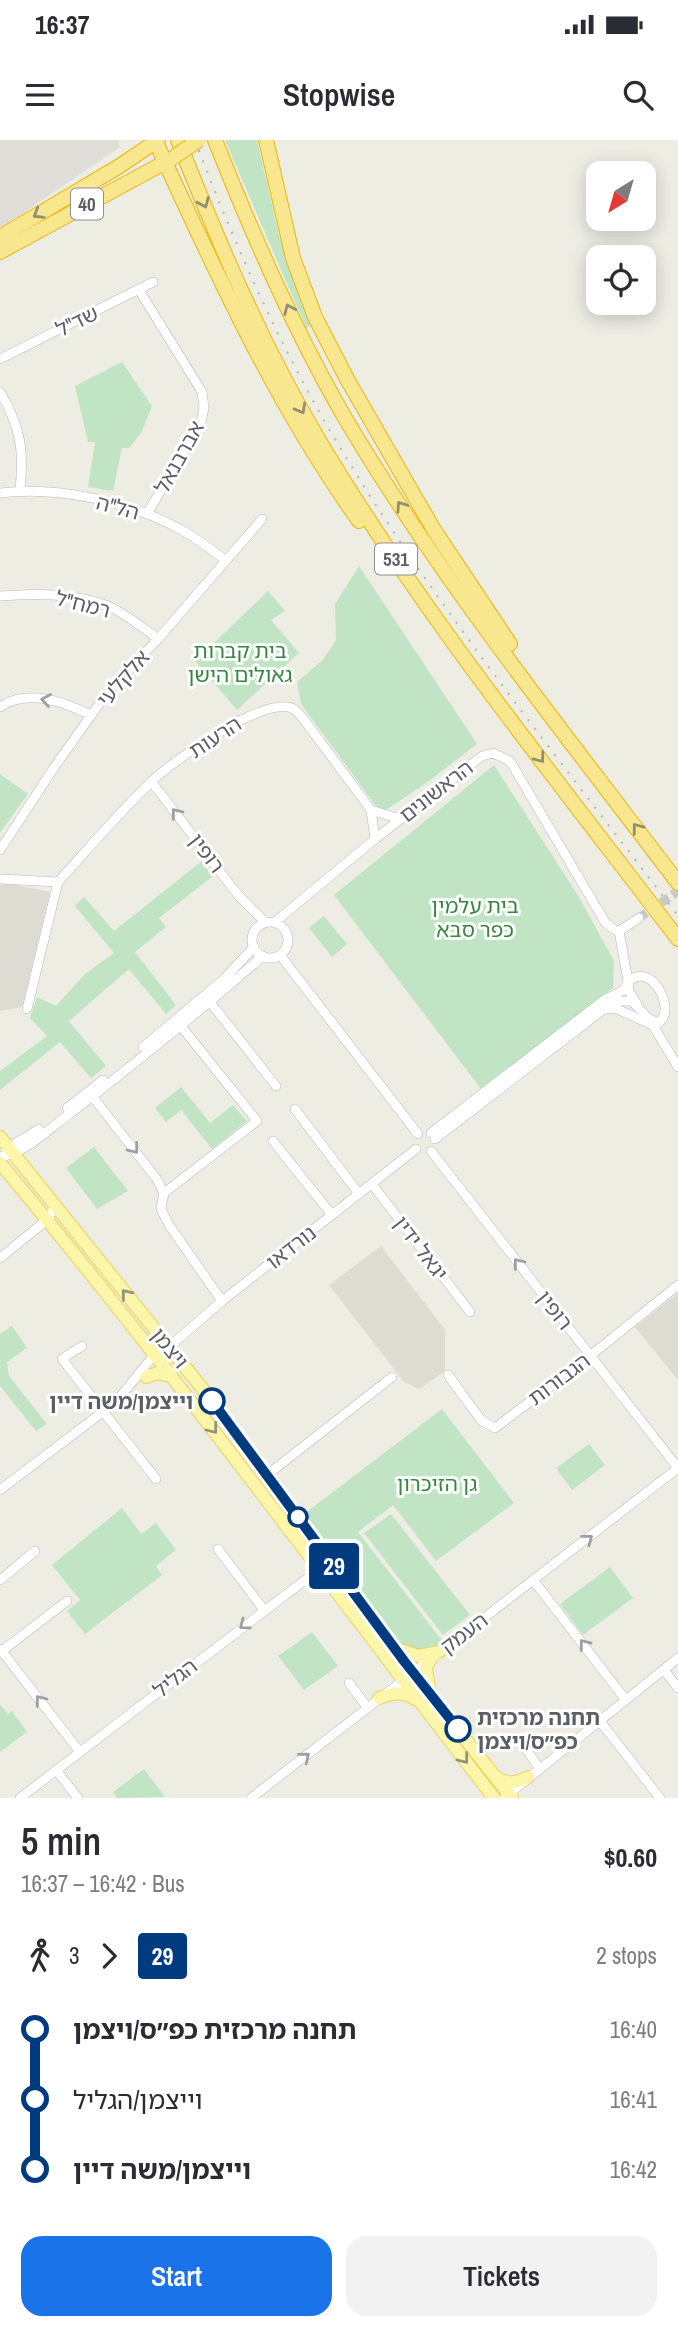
<!DOCTYPE html>
<meta charset="utf-8">
<style>
:root{--surface:#fff;--page:#f2f2f3;--text:#2b2b33;--muted:#7c7c81;--accent:#1a73e8}
body{margin:0;font-family:"Archivo Narrow","Noto Sans Hebrew",sans-serif;background:var(--page);color:var(--text);height:100vh;display:flex;flex-direction:column;font-size:26px;white-space:nowrap}
*{box-sizing:border-box;margin:0}
p{font-size:23px;color:var(--muted)}
.icon{flex:none;width:38px;height:38px;fill:none;stroke:currentColor;stroke-width:2;stroke-linecap:round;stroke-linejoin:round}
.map{position:relative;height:1658px;overflow:hidden}
.sheet{display:flex;flex-direction:column;background:var(--surface);flex:1}
.sheet>*{flex:none}
.badge{padding:0 14px;border-radius:5px;font-size:24px;line-height:46px}
.needle{width:46px;rotate:217deg}
.tools{position:absolute;left:586px;top:21px;display:grid;gap:14px}
.tools a{display:grid;place-items:center;width:70px;height:70px;border-radius:14px;background:var(--surface);box-shadow:0 4px 18px #0003;font-size:35px}
.map>.badge{position:absolute;translate:-50% -50%;box-shadow:0 0 0 4px #fff}
.legs{display:flex;align-items:center;gap:10px;height:77px;padding:0 21px;font-size:23px}
.legs p{margin-inline-start:auto}
.head{display:flex;align-items:center;justify-content:space-between;height:119px;padding:0 21px}
h1{font-size:38px;font-weight:600;line-height:52px}
.primary-button{display:flex;gap:14px;margin-top:auto;padding:14px 21px}
.primary-button a{flex:1;height:80px;border-radius:21px;background:var(--accent);color:#fff;font-size:28px;font-weight:600;line-height:80px;text-align:center}
.primary-button a+a{background:var(--page);color:var(--text)}
ul{padding:0 21px;list-style:none}
li{display:flex;align-items:center;gap:24px;height:70px;font-size:26px}
li i{display:grid;place-items:center;width:10px;height:100%;margin:0 9px;background:currentColor}
li i::after{content:'';width:18px;height:18px;margin:-9px;border:5px solid;border-radius:50%;background:var(--surface)}
li p{margin-inline-start:auto}
li:first-child i{background:linear-gradient(#0000 50%,currentColor 0)}
li:last-child i{background:linear-gradient(currentColor 50%,#0000 0)}
.status{display:flex;justify-content:space-between;align-items:center;height:49px;padding:0 35px;background:var(--surface);direction:ltr}
.status svg{height:19px;fill:currentColor}
header{display:flex;justify-content:space-between;align-items:center;height:91px;padding:0 21px;background:var(--surface);font-size:32px;font-weight:600}
.map>svg:first-child{display:block}
.industrial{fill:#e0ded8}
.education{fill:#dedcd2}
.green{fill:#c1e5c4}
.lines{fill:none;stroke-linecap:round;stroke-linejoin:round}
.minor-tunnel{stroke:#cacac4;stroke-width:9;stroke-dasharray:9 4.5;stroke-linecap:butt}
.minor-casing{stroke:#b6b9be;stroke-width:10}
.major-casing{stroke:#edd15e;stroke-width:14}
.highway-casing{stroke:#ebb607;stroke-width:16}
.minor{stroke:#fff;stroke-width:9}
.major{stroke:#fcf6ab;stroke-width:12}
.highway{stroke:#f9e790;stroke-width:14}
.rail{stroke:#b5b6b6;stroke-width:2;stroke-dasharray:2 9;stroke-linecap:butt}
.highway-bridge-casing{stroke:#ebb607;stroke-width:16;stroke-linecap:butt}
.highway-bridge{stroke:#f9e790;stroke-width:14}
.oneway{stroke:#938f73}
.oneway2{stroke:#9d9fa2}
.oneway3{stroke:#94947d}
.line-1-casing{stroke:#fff;stroke-width:16}
.line-1{stroke:#003b80;stroke-width:10}
.stop-1-dot{fill:#fff;stroke:#003b80;stroke-width:3.5}
.labels{text-anchor:middle;dominant-baseline:central;stroke-width:6;stroke-linejoin:round;paint-order:stroke}
.shield{fill:#fff;stroke:#8d8f92;stroke-width:2}
.shield-label{font-size:19px;font-weight:bold;fill:#5c5f64}
.street-label{font-size:21px;fill:#5c5f64;stroke:#fff}
.park-label{font-size:21px;fill:#398643;stroke:#fff}
.stop-label{font-size:21px;font-weight:bold;fill:#5c5f64;stroke:#fff;text-anchor:end}
</style>
<div class="status"><b>16:37</b><svg viewBox="0 0 49 12"><path d="M0 12V9h3v3zM5 12V6h3v6zM10 12V3h3v9zM15 12V0h3v12zM26 1h20v11H26zM47 4h2v5h-2z"/></svg></div>
<header><svg class="icon" aria-label="menu" viewBox="0 0 24 24"><path d="M4 6h16M4 12h16M4 18h16"/></svg>Stopwise<svg class="icon" aria-label="search" viewBox="0 0 24 24"><circle cx="10" cy="10" r="6"/><path d="M15 15l6 6"/></svg></header>
<div class="map">
<svg width="678" height="1658" viewBox="0 0 678 1658">
<rect width="100%" height="100%" fill="#eeede4"/>
<path class="industrial" d="M0 0H118L120 7 0 89Z"/>
<g class="education">
<path d="M7 743 50 752 22 867 0 871V745Z"/>
<path d="M381 1106 445 1190V1231L419 1249 404 1242 329 1145Z"/>
<path d="M678 1153V1240L635 1187Z"/>
</g>
<g class="green">
<path d="M225 0H257L279 95 298 154 311 186 306 188Z"/>
<path d="M122 222 152 266 141 293 129 308H122L113 351 88 347 95 302H88L75 246Z"/>
<path d="M359 426 477 604 429 641 386 670 376 666 301 564 297 542 323 520 336 500 335 464Z"/>
<path d="M268 451 285 471 271 480 299 513 237 570 195 521Z"/>
<path d="M494 625 579 757 614 821 613 848 481 949 334 755Z"/>
<path d="M0 634 28 654 0 693Z"/>
<path d="M202 721 212 737 159 778 166 787 135 812 176 865 166 874 129 829 69 881 106 926 91 938 60 902 0 950V931L47 896 30 878 37 857 56 866 85 834 114 813 75 766 84 757 114 791Z"/>
<path d="M324 776 347 804 332 817 309 788Z"/>
<path d="M181 947 210 983 233 965 247 981 212 1009 181 970 166 982 155 968Z"/>
<path d="M94 1007 128 1051 97 1069 66 1028Z"/>
<path d="M12 1186 27 1208 7 1222 9 1236 47 1284 36 1291 0 1246V1194Z"/>
<path d="M442 1269 514 1363 436 1421 393 1365 358 1392 444 1503 428 1512 402 1507 304 1374Z"/>
<path d="M589 1304 605 1325 572 1350 556 1328Z"/>
<path d="M122 1368 141 1394 156 1383 176 1410 156 1426 162 1435 85 1494 67 1471 80 1460 52 1425Z"/>
<path d="M391 1374 470 1475 443 1495 364 1393Z"/>
<path d="M610 1427 633 1458 583 1495 560 1464Z"/>
<path d="M312 1492 338 1526 304 1550 278 1516Z"/>
<path d="M0 1564 8 1574 12 1571 27 1592 0 1612Z"/>
<path d="M144 1629 165 1657 117 1658 113 1652Z"/>
</g>
<g class="lines">
<path class="minor-tunnel" d="M639 778 678 751"/>
<g class="minor-casing">
<g id="minor">
<path d="M139 150 202 252 204 268 201 282 147 374"/>
<path d="M0 219 153 142"/>
<path d="M0 252C21 287 24 311 20 350"/>
<path d="M0 353C58 346 134 362 185 392 199 400 212 410 225 420"/>
<path d="M0 456C35 453 75 453 108 466 126 474 142 487 158 499"/>
<path d="M0 567C28 548 64 562 91 575"/>
<path d="M151 641 238 755 265 782"/>
<path d="M371 670 400 679"/>
<path d="M0 710 55 626 107 553 158 499 262 379"/>
<path d="M0 739 58 742C88 709 118 674 150 643 170 623 266 553 294 569 298 571 302 578 305 581L371 670 375 699"/>
<path d="M275 782 375 699 482 616 493 613 510 621 605 782 613 789 619 791"/>
<circle cx="270" cy="800" r="18"/>
<path d="M619 791 628 841"/>
<path d="M619 791 639 778"/>
<path d="M280 815 418 994"/>
<path d="M210 862 276 946"/>
<path d="M27 869 58 742"/>
<path d="M605 869 615 868 650 884"/>
<path d="M649 879 678 927"/>
<path d="M143 907 224 839 254 807"/>
<path d="M92 956 156 1038 164 1053 161 1069 169 1085 222 1161"/>
<path d="M67 968 103 940"/>
<path d="M295 969 359 1054"/>
<path d="M431 993 604 860 622 851 627 845"/>
<path d="M435 999 609 865 619 861H632L648 878 658 883C678 871 651 819 628 842L629 851 637 864"/>
<path d="M273 1001 332 1075"/>
<path d="M6 1009 39 989"/>
<path d="M431 1011 678 1328"/>
<path d="M0 1017C26 1013 51 987 72 972 137 922 201 870 263 816"/>
<path d="M372 1044 470 1172"/>
<path d="M164 1053 257 981 180 885"/>
<path d="M0 1118 47 1080 56 1065"/>
<path d="M82 1206 62 1219 156 1339"/>
<path d="M448 1235 481 1280 495 1288 590 1216 678 1145"/>
<path d="M267 1335 392 1237"/>
<path d="M0 1350 116 1262 154 1215 169 1207 222 1161 416 1009"/>
<path d="M218 1409 264 1470"/>
<path d="M0 1440 35 1411"/>
<path d="M534 1441 625 1559"/>
<path d="M0 1509 80 1612"/>
<path d="M2 1511 67 1461"/>
<path d="M664 1530 678 1548"/>
<path d="M349 1543 367 1567"/>
<path d="M599 1580 660 1658"/>
<path d="M526 1609 539 1628"/>
<path d="M56 1630 78 1658"/>
<path d="M505 1657 678 1518"/>
<path d="M20 1658 322 1427"/>
<path d="M251 1658 678 1328"/>
</g>
</g>
<g class="major-casing">
<g id="major">
<path d="M0 997 214 1263 404 1522 512 1658"/>
<path d="M0 1023C172 1229 330 1446 494 1658"/>
<path d="M146 1237 158 1233 170 1236"/>
<path d="M396 1509 419 1516 439 1512"/>
<path d="M429 1549 426 1527 432 1517"/>
<path d="M379 1558C393 1553 402 1551 415 1559"/>
<path d="M496 1637C508 1645 516 1643 528 1637"/>
</g>
</g>
<g class="highway-casing">
<g id="highway">
<path d="M155 0C215 131 275 263 359 381"/>
<path d="M178 0C218 101 261 203 317 297 422 474 554 636 678 799"/>
<path d="M215 0C252 94 294 190 345 278 442 442 563 591 678 743"/>
<path d="M266 0 293 118 315 177 347 239 434 390 510 504"/>
<path d="M0 97 118 27 158 0"/>
<path d="M0 112 171 19"/>
</g>
</g>
<use href="#minor" class="minor"/>
<use href="#major" class="major"/>
<use href="#highway" class="highway"/>
<path class="rail" d="M195 0C231 96 277 200 329 289 430 461 558 617 678 776"/>
<g class="highway-bridge-casing">
<path id="highway-bridge" d="M174 17 199 0"/>
</g>
<use href="#highway-bridge" class="highway-bridge"/>
</g>
<defs><path id="oneway-chevron" d="M-2-3.5L2.5 0L-2 3.5" fill="none" stroke-width="1.6" stroke-linecap="round" stroke-linejoin="round" transform="scale(1.75)"/></defs>
<g class="oneway">
<use href="#oneway-chevron" transform="translate(204 63) rotate(67)"/>
<use href="#oneway-chevron" transform="translate(38 74) rotate(149)"/>
<use href="#oneway-chevron" transform="translate(289 169) rotate(-114)"/>
<use href="#oneway-chevron" transform="translate(301 269) rotate(61)"/>
<use href="#oneway-chevron" transform="translate(401 366) rotate(-124)"/>
<use href="#oneway-chevron" transform="translate(540 618) rotate(53)"/>
<use href="#oneway-chevron" transform="translate(637 688) rotate(-127)"/>
</g>
<g class="oneway2">
<use href="#oneway-chevron" transform="translate(46 560) rotate(-171)"/>
<use href="#oneway-chevron" transform="translate(176 673) rotate(-128)"/>
<use href="#oneway-chevron" transform="translate(134 1009) rotate(52)"/>
<use href="#oneway-chevron" transform="translate(518 1123) rotate(-128)"/>
<use href="#oneway-chevron" transform="translate(588 1399) rotate(-38)"/>
<use href="#oneway-chevron" transform="translate(244 1485) rotate(143)"/>
<use href="#oneway-chevron" transform="translate(584 1504) rotate(-127)"/>
<use href="#oneway-chevron" transform="translate(40 1560) rotate(-128)"/>
<use href="#oneway-chevron" transform="translate(305 1617) rotate(-39)"/>
</g>
<g class="oneway3">
<use href="#oneway-chevron" transform="translate(126 1154) rotate(-129)"/>
<use href="#oneway-chevron" transform="translate(213 1289) rotate(52)"/>
<use href="#oneway-chevron" transform="translate(464 1619) rotate(52)"/>
</g>
<g class="lines">
<g class="line-1-casing">
<path id="line-1" d="M212 1261 404 1521 458 1589"/>
</g>
<use href="#line-1" class="line-1"/>
</g>
<g class="stop-1-dot">
<circle cx="212" cy="1261" r="12"/>
<circle cx="298" cy="1377" r="9"/>
<circle cx="458" cy="1589" r="12"/>
</g>
<g class="labels">
<g class="shield">
<rect x="71" y="48.5" width="32" height="31" rx="5"/>
<rect x="375" y="403.5" width="42" height="31" rx="5"/>
</g>
<g class="shield-label">
<text x="87" y="64">40</text>
<text x="396" y="419">531</text>
</g>
<g class="street-label">
<text transform="translate(77 181) rotate(-26)">שד"ל</text>
<text transform="translate(179 317) rotate(-61)">אברבנאל</text>
<text transform="translate(118 367) rotate(15)">הל"ה</text>
<text transform="translate(83 464) rotate(14)">רמח"ל</text>
<text transform="translate(123 538) rotate(-49)">אלקלעי</text>
<text transform="translate(215 597) rotate(-33)">הרעות</text>
<text transform="translate(436 651) rotate(-38)">הראשונים</text>
<text transform="translate(207 713) rotate(53)">רופין</text>
<text transform="translate(291 1107) rotate(-38)">נורדאו</text>
<text transform="translate(421 1108) rotate(53)">יגאל ידין</text>
<text transform="translate(555 1170) rotate(52)">רופין</text>
<text transform="translate(170 1208) rotate(51)">ויצמן</text>
<text transform="translate(559 1239) rotate(-37)">הגבורות</text>
<text transform="translate(464 1493) rotate(-37)">העמק</text>
<text transform="translate(175 1538) rotate(-38)">הגליל</text>
</g>
<g class="park-label">
<text x="240" y="510">בית קברות<tspan x="240" dy="24">גאולים הישן</tspan></text>
<text x="475" y="765">בית עלמין<tspan x="475" dy="24">כפר סבא</tspan></text>
<text x="437" y="1343">גן הזיכרון</text>
</g>
<g class="stop-label">
<text x="193" y="1261">וייצמן/משה דיין</text>
<text x="477" y="1577" text-anchor="start">תחנה מרכזית<tspan x="477" dy="24">כפ״ס/ויצמן</tspan></text>
</g>
</g>
</svg>
<div class="tools">
<a><svg class="needle" viewBox="-14 -14 28 28"><path d="M0-13l5 13h-10z" fill="#e53935"/><path d="M0 13l5-13h-10z" fill="#7c7c81"/></svg></a>
<a><svg class="icon" aria-label="locate" viewBox="0 0 24 24"><circle cx="12" cy="12" r="6"/><path d="M12 2v4M12 18v4M2 12h4M18 12h4"/></svg></a>
</div>
<b class="badge" style="left:334px;top:1426px;background:#003b80;color:#fff">29</b>
</div>
<section class="sheet">
<div class="head"><div><h1>5 min</h1><p>16:37 – 16:42 · Bus</p></div><b>$0.60</b></div>
<div class="legs"><svg class="icon" aria-label="walk" viewBox="0 0 24 24"><circle cx="13" cy="4" r="2"/><path d="M13 8l-2 6 4 7M11 14l-3 7M7 12l3-4h3l4 4"/></svg>3<svg class="icon" aria-label="forward" viewBox="0 0 24 24"><path d="M9 5l7 7-7 7"/></svg><b class="badge" style="background:#003b80;color:#fff">29</b><p>2 stops</p></div>
<ul>
<li><i style="color:#003b80"></i><b>תחנה מרכזית כפ״ס/ויצמן</b><p>16:40</p></li>
<li><i style="color:#003b80"></i><span>וייצמן/הגליל</span><p>16:41</p></li>
<li><i style="color:#003b80"></i><b>וייצמן/משה דיין</b><p>16:42</p></li>
</ul>
<div class="primary-button"><a>Start</a><a>Tickets</a></div>
</section>
